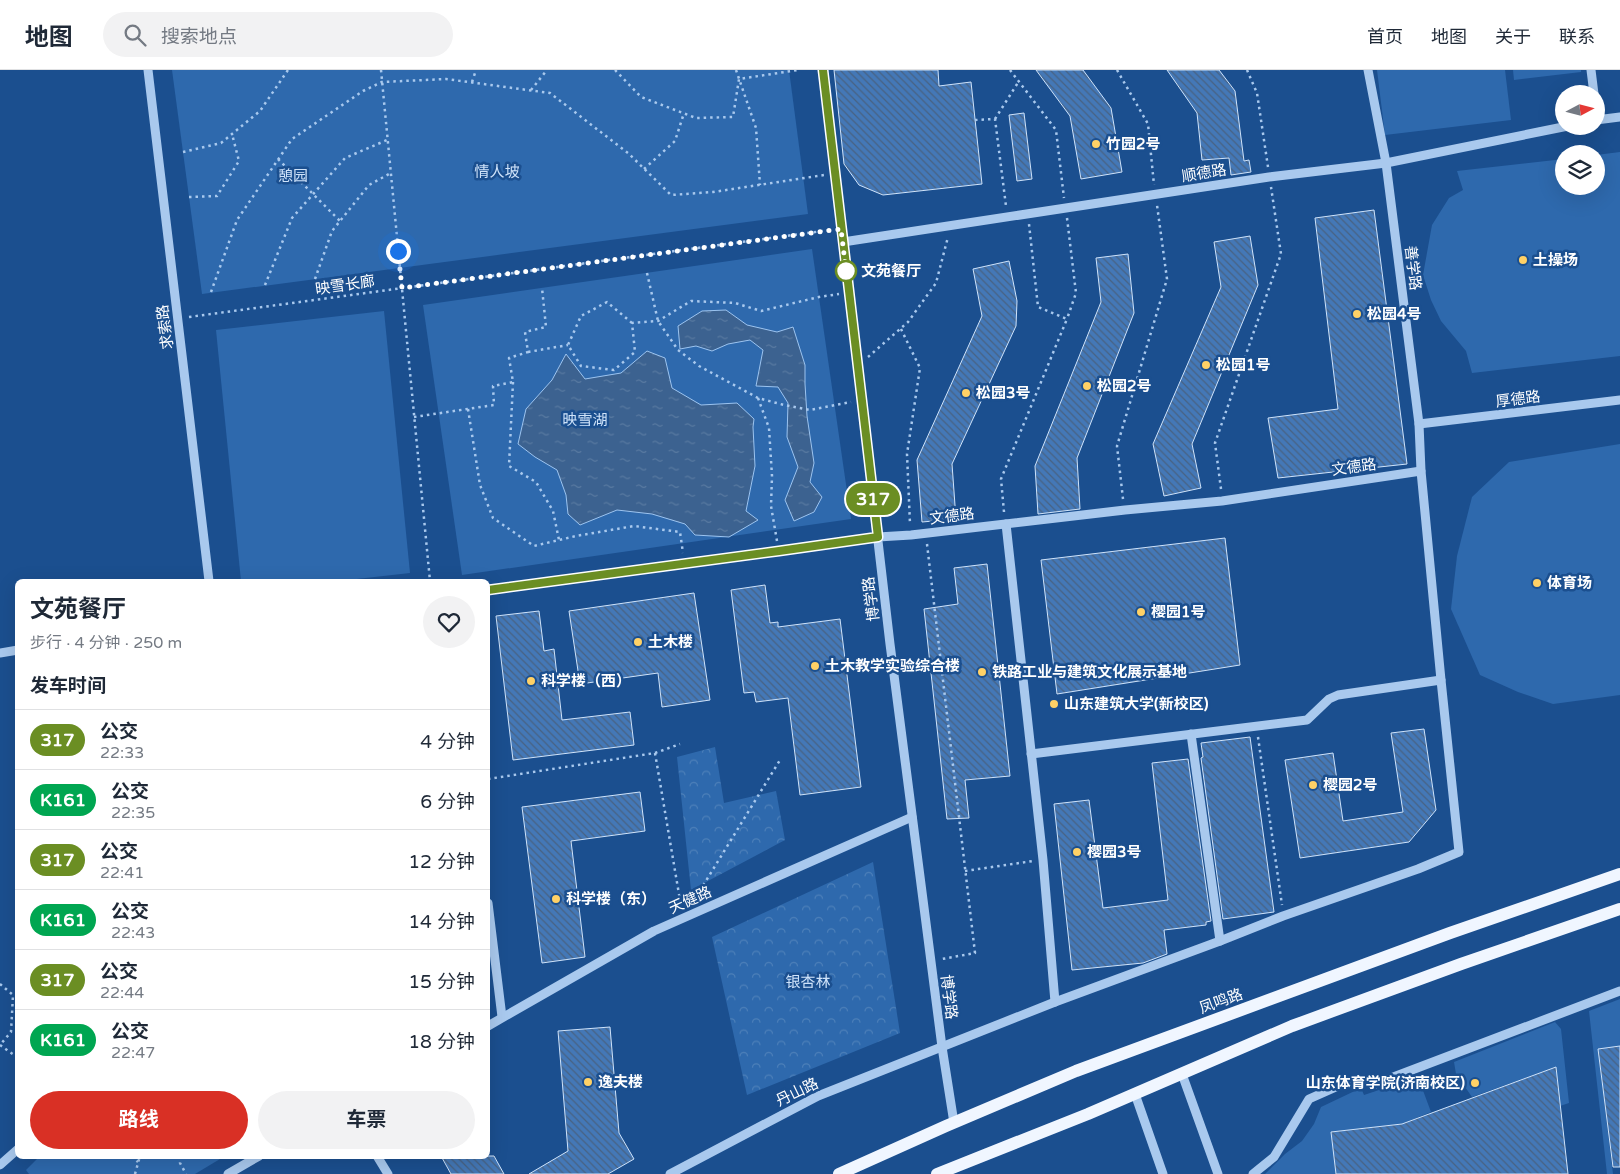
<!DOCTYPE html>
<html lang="zh">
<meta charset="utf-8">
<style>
:root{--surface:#fff;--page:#f2f2f3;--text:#1f2937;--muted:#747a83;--line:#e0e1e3;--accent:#d93025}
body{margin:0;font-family:"Varela Round","Noto Sans SC",sans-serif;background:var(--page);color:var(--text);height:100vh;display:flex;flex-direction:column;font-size:19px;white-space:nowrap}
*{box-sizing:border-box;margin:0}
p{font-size:16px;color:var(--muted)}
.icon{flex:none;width:28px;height:28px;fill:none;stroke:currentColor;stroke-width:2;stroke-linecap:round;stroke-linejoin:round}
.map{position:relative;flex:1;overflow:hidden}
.panel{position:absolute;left:15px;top:509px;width:475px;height:580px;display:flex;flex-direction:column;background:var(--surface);border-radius:8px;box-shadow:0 5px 20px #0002}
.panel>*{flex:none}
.badge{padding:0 10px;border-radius:16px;font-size:18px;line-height:32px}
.needle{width:32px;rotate:83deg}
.buttons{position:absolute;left:1555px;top:15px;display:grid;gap:10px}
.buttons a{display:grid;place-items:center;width:50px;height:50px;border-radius:50%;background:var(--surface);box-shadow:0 5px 20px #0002;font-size:25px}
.you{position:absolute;width:25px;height:25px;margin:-12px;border:4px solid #fff;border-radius:50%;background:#1a73e8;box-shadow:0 0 0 8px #1a73e833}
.map>.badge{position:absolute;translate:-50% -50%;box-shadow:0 0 0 2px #fff}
h2{padding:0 15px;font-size:19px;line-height:45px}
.round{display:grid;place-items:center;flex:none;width:52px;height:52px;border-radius:26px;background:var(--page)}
.headline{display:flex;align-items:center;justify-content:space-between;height:85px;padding:0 15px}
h1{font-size:24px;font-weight:700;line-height:38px}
.button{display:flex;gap:10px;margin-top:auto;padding:10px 15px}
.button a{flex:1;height:58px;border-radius:30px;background:var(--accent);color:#fff;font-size:20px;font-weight:700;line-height:58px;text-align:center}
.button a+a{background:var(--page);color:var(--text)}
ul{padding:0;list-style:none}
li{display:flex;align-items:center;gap:15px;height:60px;padding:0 15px;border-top:1px solid var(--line)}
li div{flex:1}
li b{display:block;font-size:19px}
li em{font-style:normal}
li .badge{min-width:55px;font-weight:700;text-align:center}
header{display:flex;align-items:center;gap:30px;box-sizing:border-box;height:70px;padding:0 25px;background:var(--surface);border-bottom:1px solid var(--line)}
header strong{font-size:24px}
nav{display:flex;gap:28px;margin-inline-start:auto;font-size:18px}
.search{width:350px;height:45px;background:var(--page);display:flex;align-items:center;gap:12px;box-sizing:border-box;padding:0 18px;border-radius:28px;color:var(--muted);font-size:19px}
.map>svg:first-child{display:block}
.green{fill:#2e69ad}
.forest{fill:url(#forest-crowns)}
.water{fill:url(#water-ripples);stroke:#9cc4f0}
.building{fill:url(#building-back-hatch);stroke:#cfe3fa}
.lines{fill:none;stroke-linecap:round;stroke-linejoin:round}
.path{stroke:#a9c9ee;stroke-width:2.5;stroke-dasharray:2.5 4;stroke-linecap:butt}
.minor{stroke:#a9c9ee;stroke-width:9}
.major{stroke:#f0f6ff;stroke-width:12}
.line-casing{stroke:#fff;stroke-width:11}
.line{stroke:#6b8e23;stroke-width:8}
.walk{stroke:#fff;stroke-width:5;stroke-dasharray:0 9}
.poi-dot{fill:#ffd166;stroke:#1b4f8f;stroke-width:2}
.stop-dot{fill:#fff;stroke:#6b8e23;stroke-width:2.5}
.labels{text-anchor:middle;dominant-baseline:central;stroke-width:5;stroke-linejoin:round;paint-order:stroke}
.poi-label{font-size:15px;font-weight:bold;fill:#fff;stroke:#1b4f8f;text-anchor:start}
.park-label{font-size:15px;fill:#cfe3fa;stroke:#1b4f8f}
.street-label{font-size:15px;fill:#fff;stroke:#1b4f8f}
.stop-label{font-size:15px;font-weight:bold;fill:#fff;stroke:#1b4f8f;text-anchor:start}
</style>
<header>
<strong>地图</strong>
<div class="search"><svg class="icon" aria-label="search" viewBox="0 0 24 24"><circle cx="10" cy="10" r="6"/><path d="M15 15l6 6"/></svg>搜索地点</div>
<nav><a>首页</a><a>地图</a><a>关于</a><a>联系</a></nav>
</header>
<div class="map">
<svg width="1620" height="1104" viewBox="0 0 1620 1104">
<defs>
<pattern id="forest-crowns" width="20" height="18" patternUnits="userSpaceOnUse" patternTransform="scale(1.25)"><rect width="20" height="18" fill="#2e69ad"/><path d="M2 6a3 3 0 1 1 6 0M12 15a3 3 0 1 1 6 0" fill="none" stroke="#4d80b9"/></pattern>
<pattern id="water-ripples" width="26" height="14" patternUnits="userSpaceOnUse" patternTransform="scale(1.25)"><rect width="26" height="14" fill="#3c6290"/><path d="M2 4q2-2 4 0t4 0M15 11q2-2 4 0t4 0" fill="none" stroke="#597aa1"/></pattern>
<pattern id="building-back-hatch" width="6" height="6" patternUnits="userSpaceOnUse" patternTransform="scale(1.25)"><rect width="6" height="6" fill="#4478b7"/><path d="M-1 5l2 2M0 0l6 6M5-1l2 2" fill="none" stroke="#486282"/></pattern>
</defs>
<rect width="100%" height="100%" fill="#1b4f8f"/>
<g class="green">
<path d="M172 0H789L808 144 202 224Z"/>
<path d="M1377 0H1505L1511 50 1385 65Z"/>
<path d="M1513 0H1581V2L1514 10Z"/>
<path d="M1620 82V286L1472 303 1466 281 1441 251 1431 230 1423 205 1432 155 1449 128 1463 120 1457 101 1564 89V116H1596V85Z"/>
<path d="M812 179 851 449 462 505 423 235Z"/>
<path d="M384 241 410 503 339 511H241L216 260Z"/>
<path d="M1620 374V625L1553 634 1518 622 1480 605 1451 539 1457 486 1472 427 1509 392Z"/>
<path d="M1620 929V976L1598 980 1613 1104H1607L1589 941Z"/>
<path d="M1555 952 1561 959 1569 1033 1560 1036 1556 997 1472 1027 1456 1004 1454 992Z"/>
<path d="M1418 1007 1431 1042 1402 1054 1331 1062 1336 1104H1265L1285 1084 1302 1071 1314 1054 1321 1037 1361 1018 1364 1025Z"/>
<path d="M40 1086H225L195 1104H29L26 1100Z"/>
</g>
<g class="forest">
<path d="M715 677 724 733 776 721 785 770 691 820 677 687Z"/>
<path d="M873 792 900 963 747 1025 712 867Z"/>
</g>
<g class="water">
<path d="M726 240 747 255 777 262 793 257 805 295V314L807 346 814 393 810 412 822 427 814 442 794 451 785 430 798 397 787 367 788 333 778 317 756 316 763 280 750 270 728 274 712 281 696 276 680 279 678 256 702 241Z"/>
<path d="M647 281 665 288 672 318 701 335 737 333 754 349 753 357 755 396 746 441 758 450 729 467 695 465 685 454 652 444 617 440 580 455 568 444 566 425 557 400 535 387 518 374 526 339 552 310 566 284 585 309 621 303Z"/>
</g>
<g class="building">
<path d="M834 0H938L939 16 971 12 982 114 883 125 859 115 844 94Z"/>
<path d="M1036 0H1083L1111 38 1122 102 1081 109 1070 46Z"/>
<path d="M1167 0H1219L1235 21 1244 91 1249 90 1251 102 1231 105 1229 88 1202 90 1197 43Z"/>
<path d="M1024 43 1032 109 1017 111 1009 45Z"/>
<path d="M1374 140 1407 394 1278 408 1268 348 1338 339 1315 148Z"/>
<path d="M1250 166 1258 215 1192 374 1201 418 1164 426 1153 374 1221 217 1214 172Z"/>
<path d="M1128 184 1134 243 1077 388 1080 439 1038 444 1035 396 1101 232 1096 188Z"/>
<path d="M1009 191 1017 231 1016 256 952 394 956 449 922 452 917 390 982 246 973 199Z"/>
<path d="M1225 468 1240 595 1057 624 1041 490Z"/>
<path d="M987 494 1010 706 965 710 969 748 947 749 924 539 958 534 954 498Z"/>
<path d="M765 515 770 553 778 552V557L840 549 861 717 800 725 788 628 756 632 754 622 744 623 731 520Z"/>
<path d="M694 523 710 630 662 637 658 603 580 614 569 541Z"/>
<path d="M539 541 544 581 554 579 562 650 630 642 634 675 513 690 496 546Z"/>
<path d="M1424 659 1436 740 1409 772 1300 788 1285 690 1333 683 1343 751 1403 742 1391 663Z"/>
<path d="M1250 667 1274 842 1223 849 1201 688 1203 687 1201 673Z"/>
<path d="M1188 689 1211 851 1206 852V855L1164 860 1167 884 1143 893 1072 900 1054 734 1089 730 1103 838 1168 830 1152 693Z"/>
<path d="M640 722 645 761 571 771 585 887 542 893 522 737Z"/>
<path d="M610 957 619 1063 634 1089 608 1104H529L568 1081 558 961Z"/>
<path d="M1620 976V1097H1613L1598 979Z"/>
<path d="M1556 997 1568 1104H1336L1331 1062 1402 1054Z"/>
<path d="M441 1086H494L504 1104H451Z"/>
</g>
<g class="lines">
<g class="path">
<path d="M381 0 430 511"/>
<path d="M615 0 641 27 696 48 733 47 739 9 798 0"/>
<path d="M736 0 756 58 760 115"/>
<path d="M1010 0 1056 60 1064 128"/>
<path d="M1117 0 1148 54 1154 115"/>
<path d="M1247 0 1257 23 1268 97"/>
<path d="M472 12 476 0"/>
<path d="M531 20 547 0"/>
<path d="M995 49 1019 11"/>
<path d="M975 50 995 49 1006 136"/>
<path d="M183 82 221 73 260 41 288 0"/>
<path d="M278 89 340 151"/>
<path d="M644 99 675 71 684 43"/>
<path d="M189 127 217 126 239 91 232 64"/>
<path d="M1067 148 1076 223 1067 249"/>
<path d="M647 203 658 251 678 280 699 296 758 328 784 335 810 340 851 332"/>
<path d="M315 209 332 161 369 115 389 104"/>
<path d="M265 215 292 148 345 88 387 70"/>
<path d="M211 222 237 150 292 69 363 21 382 12 446 9 550 23 628 83 671 125 713 122 824 105"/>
<path d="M189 247 830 160"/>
<path d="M632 253 607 232 581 246 568 275 581 296 614 300 635 282 632 253 658 251 691 231 735 233 761 241 819 227 839 224"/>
<path d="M901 259 920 298 907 384 910 454"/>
<path d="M528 282 568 275"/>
<path d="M868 287 908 252 936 213 948 167"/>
<path d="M513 312 509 396 536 412 553 441 559 470"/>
<path d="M758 328 769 358 772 406 771 436 777 471"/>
<path d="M468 339 480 415 493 448 534 476 576 466 634 456 680 462 683 483"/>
<path d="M414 347 494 335 493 316 513 312 509 288 528 282 525 262 546 257 542 218"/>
<path d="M1221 419 1215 373 1281 184 1271 117"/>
<path d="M1123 429 1117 376 1167 209 1157 135"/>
<path d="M1004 442 1001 409 1067 249 1038 237 1029 154"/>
<path d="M927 474 975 883 942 889"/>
<path d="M1258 667 1282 835"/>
<path d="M655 683 681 836"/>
<path d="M488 709 655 683 680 674"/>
<path d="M965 801 1033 791"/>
<path d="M693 832 780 690"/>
<path d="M0 914 13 925 11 962 0 975"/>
<path d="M0 975 18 988"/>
<path d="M132 1086 138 1092"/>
<path d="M181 1086 180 1093 186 1104"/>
<path d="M135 1104 140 1086"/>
</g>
<g class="minor">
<path d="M148 0 209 511"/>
<path d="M823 0 890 574 942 977 954 1053"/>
<path d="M1591 0 1594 24"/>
<path d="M1596 50 1620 47"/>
<path d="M843 172 1269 107 1386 93 1568 56"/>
<path d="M1419 354 1620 330"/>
<path d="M1006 454 1043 790 1055 932 1220 871"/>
<path d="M488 520 779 481 878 467 911 465 1125 440 1222 431 1421 401"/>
<path d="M0 583 18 580"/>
<path d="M1191 664 1220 871 1283 846 1418 799 1459 782 1441 610 1421 401 1419 354 1386 93 1368 0"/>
<path d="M1031 684 1307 650 1329 629 1338 625 1441 610"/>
<path d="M488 833 502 947"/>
<path d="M488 956 654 861 912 747"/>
<path d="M1182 1004 1218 1104"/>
<path d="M1135 1024 1163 1104"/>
<path d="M377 1086 388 1104"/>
<path d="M0 1095 18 1079"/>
<path d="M228 1104 259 1086"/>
<path d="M670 1104 818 1026 1055 932"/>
<path d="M1253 1104 1274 1087 1309 1029 1354 1009 1365 1011 1375 1014 1620 921"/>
</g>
<g class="major">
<path d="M839 1104 946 1056 1076 1001 1450 863 1620 804"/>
<path d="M937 1104 1088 1044 1292 956 1461 894 1620 839"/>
</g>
</g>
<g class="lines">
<g class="line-casing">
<path id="line" d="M488 520 779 481 878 467 823 0"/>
</g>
<use href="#line" class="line"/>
<path class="walk" d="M398 181 402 218 841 159 846 201"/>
</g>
<g class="poi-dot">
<circle cx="1096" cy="74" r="5"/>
<circle cx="1523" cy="190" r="5"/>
<circle cx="1357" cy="244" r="5"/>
<circle cx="1206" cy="295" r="5"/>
<circle cx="1087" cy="316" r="5"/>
<circle cx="966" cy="323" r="5"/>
<circle cx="1537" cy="513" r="5"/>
<circle cx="1141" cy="542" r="5"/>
<circle cx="638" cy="572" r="5"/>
<circle cx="815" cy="596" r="5"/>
<circle cx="982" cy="602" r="5"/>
<circle cx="531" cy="611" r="5"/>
<circle cx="1054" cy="634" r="5"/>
<circle cx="1313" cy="715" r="5"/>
<circle cx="1077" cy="782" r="5"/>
<circle cx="556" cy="829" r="5"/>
<circle cx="588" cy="1012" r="5"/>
<circle cx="1475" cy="1013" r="5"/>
</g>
<circle class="stop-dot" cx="846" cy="201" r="10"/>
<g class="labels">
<g class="poi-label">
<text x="1106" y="74">竹园2号</text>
<text x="1533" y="190">土操场</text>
<text x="1367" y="244">松园4号</text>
<text x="1216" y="295">松园1号</text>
<text x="1097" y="316">松园2号</text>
<text x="976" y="323">松园3号</text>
<text x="1547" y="513">体育场</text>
<text x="1151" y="542">樱园1号</text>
<text x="648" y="572">土木楼</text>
<text x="825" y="596">土木教学实验综合楼</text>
<text x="992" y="602">铁路工业与建筑文化展示基地</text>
<text x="541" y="611">科学楼（西）</text>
<text x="1064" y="634">山东建筑大学(新校区)</text>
<text x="1323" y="715">樱园2号</text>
<text x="1087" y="782">樱园3号</text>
<text x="566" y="829">科学楼（东）</text>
<text x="598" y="1012">逸夫楼</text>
<text x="1465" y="1013" text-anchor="end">山东体育学院(济南校区)</text>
</g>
<g class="park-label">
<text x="497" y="102">情人坡</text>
<text x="293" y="106">憩园</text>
<text x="585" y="350">映雪湖</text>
<text x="808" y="912">银杏林</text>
</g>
<g class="street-label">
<text transform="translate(1204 103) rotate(-9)">顺德路</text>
<text transform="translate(1413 198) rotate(83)">善学路</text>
<text transform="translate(345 215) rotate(-8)">映雪长廊</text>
<text transform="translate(165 257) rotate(-97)">求索路</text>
<text transform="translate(1518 329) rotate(-7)">厚德路</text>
<text transform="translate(1354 397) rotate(-8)">文德路</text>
<text transform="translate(952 446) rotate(-7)">文德路</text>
<text transform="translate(871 529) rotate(-97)">博学路</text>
<text transform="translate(690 830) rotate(-24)">天健路</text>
<text transform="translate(949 927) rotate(83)">博学路</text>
<text transform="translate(1221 931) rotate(-20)">凤鸣路</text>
<text transform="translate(797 1022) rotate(-26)">丹山路</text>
</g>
<g class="stop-label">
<text x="861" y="201">文苑餐厅</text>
</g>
</g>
</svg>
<div class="buttons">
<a><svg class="needle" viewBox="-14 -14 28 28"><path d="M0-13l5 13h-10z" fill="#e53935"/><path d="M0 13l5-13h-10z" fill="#747a83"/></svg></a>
<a><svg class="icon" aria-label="layers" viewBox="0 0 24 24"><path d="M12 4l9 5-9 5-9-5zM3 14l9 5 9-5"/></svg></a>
</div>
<div class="you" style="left:398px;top:181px"></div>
<b class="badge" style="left:873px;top:429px;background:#6b8e23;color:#fff">317</b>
<section class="panel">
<div class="headline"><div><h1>文苑餐厅</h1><p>步行 · 4 分钟 · 250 m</p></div><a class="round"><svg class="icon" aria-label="heart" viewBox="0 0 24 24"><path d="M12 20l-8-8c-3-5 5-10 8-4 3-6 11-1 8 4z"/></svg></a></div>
<h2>发车时间</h2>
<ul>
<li><span class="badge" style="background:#6b8e23;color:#fff">317</span><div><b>公交</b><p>22:33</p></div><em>4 分钟</em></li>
<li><span class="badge" style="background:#00a651;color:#fff">K161</span><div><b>公交</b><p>22:35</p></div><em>6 分钟</em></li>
<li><span class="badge" style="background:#6b8e23;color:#fff">317</span><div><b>公交</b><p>22:41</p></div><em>12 分钟</em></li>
<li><span class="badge" style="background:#00a651;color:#fff">K161</span><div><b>公交</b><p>22:43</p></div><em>14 分钟</em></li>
<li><span class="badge" style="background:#6b8e23;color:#fff">317</span><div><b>公交</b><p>22:44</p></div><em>15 分钟</em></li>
<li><span class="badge" style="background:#00a651;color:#fff">K161</span><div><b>公交</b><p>22:47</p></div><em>18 分钟</em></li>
</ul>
<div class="button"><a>路线</a><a>车票</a></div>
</section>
</div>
